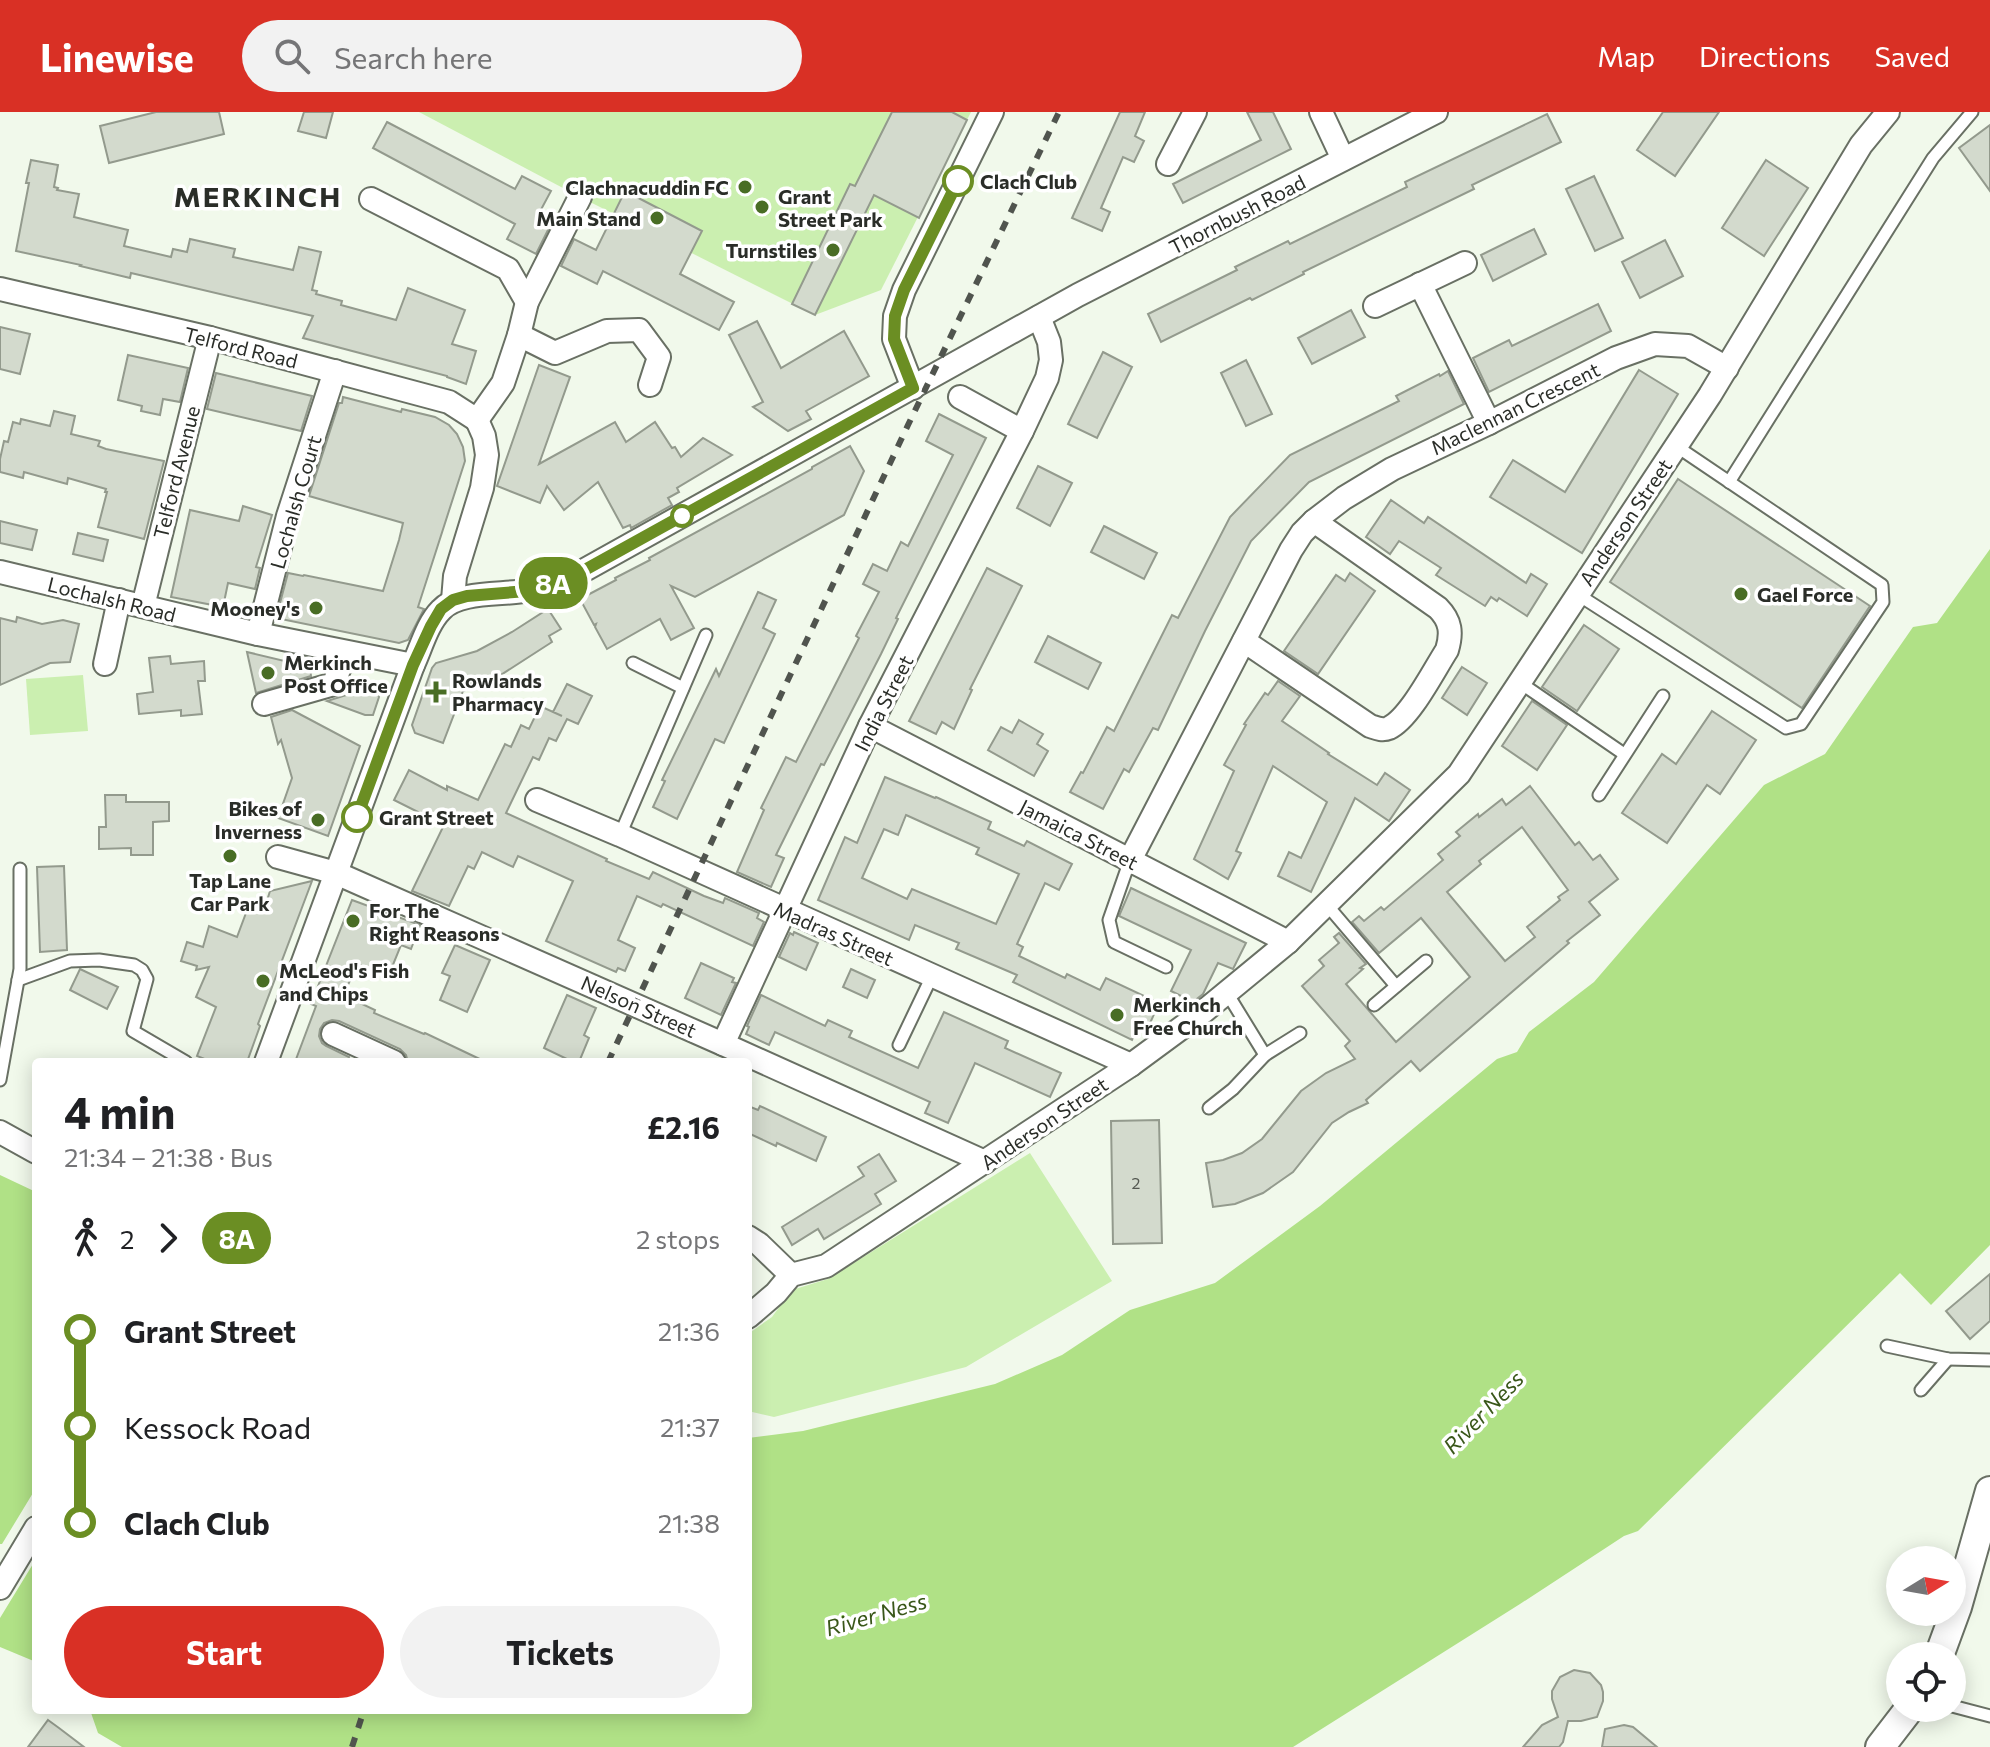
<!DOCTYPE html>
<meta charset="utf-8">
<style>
:root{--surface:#fff;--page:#f2f2f2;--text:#202124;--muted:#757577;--accent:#d93025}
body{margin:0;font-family:Commissioner,sans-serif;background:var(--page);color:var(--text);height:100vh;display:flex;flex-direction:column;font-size:30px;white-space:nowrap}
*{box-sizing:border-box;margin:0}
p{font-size:26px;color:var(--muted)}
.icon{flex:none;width:44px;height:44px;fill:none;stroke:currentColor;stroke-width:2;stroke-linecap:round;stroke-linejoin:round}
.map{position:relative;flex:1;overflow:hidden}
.panel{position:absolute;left:32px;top:946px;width:720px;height:656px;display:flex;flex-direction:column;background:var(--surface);border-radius:8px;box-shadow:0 4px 20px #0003}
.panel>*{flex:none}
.badge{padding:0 16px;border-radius:26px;font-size:28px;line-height:52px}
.needle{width:52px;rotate:79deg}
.buttons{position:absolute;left:1886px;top:1434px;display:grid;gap:16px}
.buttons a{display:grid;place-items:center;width:80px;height:80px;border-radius:50%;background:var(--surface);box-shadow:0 4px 20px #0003;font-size:40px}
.map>.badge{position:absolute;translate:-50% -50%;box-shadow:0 0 0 4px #fff}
.legs{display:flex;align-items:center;gap:12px;height:88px;padding:0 32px;font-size:26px}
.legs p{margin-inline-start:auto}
.headline{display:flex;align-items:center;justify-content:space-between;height:136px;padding:0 32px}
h1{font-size:44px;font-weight:700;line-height:60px}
.action{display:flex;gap:16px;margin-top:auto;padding:16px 32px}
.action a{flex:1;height:92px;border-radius:48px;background:var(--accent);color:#fff;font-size:32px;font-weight:700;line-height:92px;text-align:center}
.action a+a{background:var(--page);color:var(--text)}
ul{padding:0 32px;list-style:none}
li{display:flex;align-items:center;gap:28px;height:96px;font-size:30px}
li i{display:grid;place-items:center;width:12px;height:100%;margin:0 10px;background:currentColor}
li i::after{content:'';width:20px;height:20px;margin:-10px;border:6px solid;border-radius:50%;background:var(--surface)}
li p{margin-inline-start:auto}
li:first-child i{background:linear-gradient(#0000 50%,currentColor 0)}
li:last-child i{background:linear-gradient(currentColor 50%,#0000 0)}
header{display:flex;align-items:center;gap:48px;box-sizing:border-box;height:112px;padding:0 40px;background:var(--accent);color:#fff}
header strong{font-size:38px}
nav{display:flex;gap:44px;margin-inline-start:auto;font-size:28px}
.search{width:560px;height:72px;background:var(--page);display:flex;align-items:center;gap:20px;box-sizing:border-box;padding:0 28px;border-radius:44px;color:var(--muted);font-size:30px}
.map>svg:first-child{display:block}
.green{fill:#cbefb0}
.water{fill:#b0e186}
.pier{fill:#f1f9eb}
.building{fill:#d3dacd;stroke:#939a8d;stroke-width:2;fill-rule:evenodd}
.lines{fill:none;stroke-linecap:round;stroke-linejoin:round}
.service-casing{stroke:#697064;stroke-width:15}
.minor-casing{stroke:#697064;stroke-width:26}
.tertiary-casing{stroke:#697064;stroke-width:32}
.service{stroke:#fff;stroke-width:11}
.minor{stroke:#fff;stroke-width:22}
.tertiary{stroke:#fff;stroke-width:28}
.rail{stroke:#50544e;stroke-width:6;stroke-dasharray:10 10;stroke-linecap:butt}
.line-1-casing{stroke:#fff;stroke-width:18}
.line-1{stroke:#6b8e23;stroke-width:12}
.stop-1-dot{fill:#fff;stroke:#6b8e23;stroke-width:4}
.poi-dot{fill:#496d25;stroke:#fff;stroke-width:3}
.labels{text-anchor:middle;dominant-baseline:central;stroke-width:7;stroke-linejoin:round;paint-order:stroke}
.number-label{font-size:16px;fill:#545851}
.stop-label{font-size:20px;font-weight:bold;fill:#2a2d28;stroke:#fff;text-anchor:start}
.poi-label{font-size:20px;font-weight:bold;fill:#2a2d28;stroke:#fff;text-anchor:start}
.street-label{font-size:20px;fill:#2a2d28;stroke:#fff}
.water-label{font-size:22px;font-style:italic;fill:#395719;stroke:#fff}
.district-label{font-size:28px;font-weight:bold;letter-spacing:2px;fill:#2a2d28;stroke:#fff}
</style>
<header>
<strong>Linewise</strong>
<div class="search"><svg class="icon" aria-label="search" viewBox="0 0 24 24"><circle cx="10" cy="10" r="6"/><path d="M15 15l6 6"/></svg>Search here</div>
<nav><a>Map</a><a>Directions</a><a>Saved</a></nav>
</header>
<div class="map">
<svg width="1990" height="1635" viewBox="0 0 1990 1635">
<rect width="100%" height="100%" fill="#f1f9eb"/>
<g class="green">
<path d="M419 0H971L881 178 815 203 580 85Z"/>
<path d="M83 563 88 619 30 623 26 567Z"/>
<path d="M1030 1041 1112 1169 966 1255 774 1305 748 1299V1222L772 1205 785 1187 795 1177 828 1167Z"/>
</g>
<g class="water">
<path d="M1990 437V1133L1931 1193 1900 1161 1638 1419 1624 1424 1520 1492 1293 1635H122L98 1621 90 1598H748V1326L803 1319 995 1272 1062 1243 1130 1198 1215 1171 1320 1094 1497 947 1517 940 1529 920 1594 870 1764 673 1825 642 1913 515 1937 511Z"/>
<path d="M0 1063 36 1080V1550L0 1535Z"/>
</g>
<path class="pier" d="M36 1376V1447L0 1506V1432H2Z"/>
<g class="building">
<path d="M156 0H219L224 22 109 51 100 14Z"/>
<path d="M304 0H333L326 26 298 19Z"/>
<path d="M892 0H952L967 8 919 106 874 83 815 203 792 192 850 72 855 74Z"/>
<path d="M1120 0H1145L1135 24 1144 29 1134 50 1123 45 1101 96 1110 100 1102 119 1072 106Z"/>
<path d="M1247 0H1273L1291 37 1183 91 1173 72 1261 28Z"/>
<path d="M1663 0H1719L1675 64 1637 38Z"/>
<path d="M1547 2 1561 30 1472 73 1474 77 1303 160 1304 162 1252 188 1250 186 1161 230 1148 202 1237 158 1235 155 1288 129 1290 132 1407 75 1405 70Z"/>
<path d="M387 10 515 77 522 64 551 79 537 105 551 112 536 142 507 127 515 112 373 36Z"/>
<path d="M1990 13V79L1959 36Z"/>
<path d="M31 48 58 53 54 75 58 76 57 78 79 82 74 105 128 118 124 134 171 145 173 137 187 140 190 127 235 137 233 145 293 158 299 135 321 140 312 178 317 179 316 182 342 189 341 193 396 208 408 176 465 198 452 232 476 239 466 272 447 265V264L303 226 313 204 131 161 130 166 80 154 81 153 16 139 29 71H26Z"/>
<path d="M1766 48 1808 76 1764 144 1722 116Z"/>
<path d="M1594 64 1623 126 1595 139 1566 77Z"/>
<path d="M625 79 702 119 680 162 734 190 719 218 603 159 597 172 561 154 574 127 596 138Z"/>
<path d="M1534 117 1546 142 1493 169 1481 143Z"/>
<path d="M1665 128 1683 164 1640 186 1622 150Z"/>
<path d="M1598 192 1611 219 1489 280 1473 246 1509 228 1512 234Z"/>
<path d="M1351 198 1365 225 1312 252 1298 226Z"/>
<path d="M757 209 781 256 844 219 869 264 806 299 811 307 788 319 753 295 763 290 729 223Z"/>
<path d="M0 215 30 222 20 262 0 257Z"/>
<path d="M1103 240 1132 255 1097 326 1068 312Z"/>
<path d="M128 243 188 256 180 290 163 287 160 303 141 299 142 294 118 288Z"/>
<path d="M1246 248 1272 302 1246 314 1221 261Z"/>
<path d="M539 253 570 265 539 352 615 310 626 330 655 310 672 336 675 335 681 345 703 326 732 343 677 376 679 380 668 386 672 393 631 416 630 413 623 416 598 370 564 398 547 374 540 391 497 374Z"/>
<path d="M1639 258 1678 282 1582 441 1490 385 1513 348 1565 380Z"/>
<path d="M1448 259 1464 292 1309 370 1251 429 1205 519 1158 618 1153 616 1129 660 1124 657 1103 697 1070 680 1081 660 1083 661 1107 615 1114 619 1172 503 1178 506 1230 405 1290 343 1399 289 1396 284 1439 262 1440 264Z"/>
<path d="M216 261 312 284 301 319 207 297Z"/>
<path d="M343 285 401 300 402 297 435 305 449 313 457 322 463 335 465 349 418 495 424 497 408 528 399 531 276 506 288 461 303 464 304 463 383 479 399 428 403 411 309 384 339 291H342Z"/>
<path d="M54 299 75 304 71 322 100 329 98 334 106 337 164 349 144 427 98 415 107 380H105L106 377 68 366 67 372 24 360 23 366 0 360V347L4 329 8 330 13 310 20 312 21 307 50 314Z"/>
<path d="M939 302 986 326 896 506 898 507 881 542 824 653 821 652 776 743 784 746 771 775 737 760 764 698 761 696 786 645 796 650 859 526 856 524 879 480 863 472 873 452 887 459 901 430 908 434 953 343 926 329Z"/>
<path d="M850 334 864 359 844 403 695 485 671 474 694 516 671 528 660 507 607 537 595 515 596 512 594 513 580 487 616 468 615 466 650 448 649 446 812 357V355Z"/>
<path d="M1038 354 1072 371 1050 414 1017 396Z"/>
<path d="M1678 367 1870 494 1802 596 1610 470Z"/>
<path d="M1391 388 1424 411 1428 405 1526 471 1531 462 1547 472 1527 504 1499 486 1497 489 1491 485 1485 494 1436 463 1441 456 1399 429 1390 442 1366 425Z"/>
<path d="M243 394 272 403 256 455 260 456 255 477 228 471 223 495 171 485 190 398 239 409Z"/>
<path d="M0 409 37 418 32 438 0 431Z"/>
<path d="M1104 414 1157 441 1144 467 1091 440Z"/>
<path d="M78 421 108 428 103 449 73 442Z"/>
<path d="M987 456 1022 474 970 577 972 578 954 617 942 610 936 622 909 609Z"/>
<path d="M1350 461 1375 479 1318 562 1284 539 1336 463 1345 469Z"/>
<path d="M758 480 776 488 763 516 775 522 724 631 715 627 677 707 653 695 665 669 662 668 716 557 719 564Z"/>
<path d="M548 497 561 517 549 524 552 530 493 568 463 579 443 631 415 621 412 613 432 556 436 551 477 539 512 520Z"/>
<path d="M17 505 42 512 63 508 79 512 70 550 50 551 0 573V506L16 510Z"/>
<path d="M1584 513 1619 537 1577 599 1542 575Z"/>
<path d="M1048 524 1101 551 1088 577 1035 550Z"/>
<path d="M247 540 310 555 311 564 256 581Z"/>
<path d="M170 544 171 552 204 549 205 569H198L202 602 181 604V598L139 602 137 582 153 580 149 546Z"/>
<path d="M1462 555 1487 571 1467 603 1442 586Z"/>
<path d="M1278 569 1300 584 1282 609 1329 641 1328 642 1377 673 1385 661 1410 678 1389 709 1355 686 1311 780 1278 764 1289 740 1301 746 1327 690 1273 654 1236 739 1241 741 1228 767 1194 747 1234 659 1224 653 1246 613 1244 612 1265 581 1268 583Z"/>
<path d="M567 572 592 584 578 612 567 607 556 629 549 626 539 648 533 645 506 701 607 747 606 749 649 767 653 760 704 784 723 791 725 786 759 801 757 806 764 810 753 834 663 792 661 795 637 784 618 828 635 836 625 859 618 856 616 860 546 829 573 769 518 744 513 755 482 740 474 757 468 754 449 794 412 779 444 713 394 688 409 658 447 678V674L478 688 505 632 511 635 521 613 529 617 540 594 562 604 553 600Z"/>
<path d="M375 574 379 585 373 603H365L327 589Z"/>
<path d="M1532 589 1567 613 1537 658 1502 634Z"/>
<path d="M292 598 360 634 328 724 278 706 292 666 281 628 278 632 271 605Z"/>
<path d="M1712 599 1756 628 1720 682 1707 673 1667 731 1622 701 1662 642 1676 652Z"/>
<path d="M1019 608 1043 622 1037 632 1048 639 1034 664 988 638 1001 615 1012 621Z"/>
<path d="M885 665 935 686 936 685 991 710 988 717 1024 734 1027 729 1072 752 1059 778 1045 771 1017 832 1023 835 1019 844 1065 866 1067 862 1100 878 1106 866 1159 891 1147 918 1138 914 1132 928 1013 870 1017 863 956 837 959 831 915 813 909 828 818 788 845 725 857 731ZM906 703 979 736 976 742 1019 762 996 812 912 777 907 787 862 766 884 717 898 723Z"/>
<path d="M1530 674 1575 733 1579 730 1593 748 1600 743 1618 767 1589 790 1600 803 1567 829 1569 831 1420 959 1411 949 1366 988 1368 991 1349 1000 1332 1011 1293 1060 1263 1081 1235 1092 1213 1095 1206 1051 1223 1048 1242 1041 1262 1027 1301 979 1326 961 1355 947 1345 934 1350 929 1302 874 1324 854 1319 848 1339 831 1334 825 1339 821 1366 852 1360 856 1363 857 1346 872 1396 930 1470 865 1421 806 1379 841 1352 810 1359 804 1364 809 1381 795 1384 798 1443 748 1438 742 1460 724 1456 720 1478 702 1479 705 1502 687 1506 693ZM1522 715 1568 778 1558 785 1560 788 1527 815 1535 825 1505 849 1447 780 1481 752 1479 749Z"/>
<path d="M105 683H126V690H169V709L153 710V743H131V736L99 737V715H106Z"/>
<path d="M64 754 67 838 40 840 37 755Z"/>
<path d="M312 769 258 912 260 914 247 950H212L197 944 216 895 196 885 209 855 196 858 197 854 181 849 187 830 203 835 209 814 237 825 249 793 264 798 270 779Z"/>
<path d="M1131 776 1246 831 1233 857 1218 851 1203 882 1193 890 1171 879 1191 838 1119 804Z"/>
<path d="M352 788 420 813 411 837 401 833 388 865 358 852 343 883 375 898 374 901 424 922 425 921 486 950H408L406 943 400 937 339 909 332 908 324 911 320 917 319 924 322 931 326 934 349 945 347 950H295L316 894 311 892Z"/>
<path d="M794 820 818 831 806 858 779 845 790 821 793 823Z"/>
<path d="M455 833 490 848 467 900 440 888 450 864 442 861Z"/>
<path d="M701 851 734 866 732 870 736 871 721 903 685 886Z"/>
<path d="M80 857 118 875 107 897 70 878Z"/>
<path d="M851 857 875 868 867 886 843 875Z"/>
<path d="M567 883 596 896 584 923 589 926 579 950H573L544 936Z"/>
<path d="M761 883 825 914 828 908 852 919 849 925 918 956 944 900 1008 929 1005 936 1061 961 1050 985 975 951 948 1011 925 1001 930 990 775 920 769 933 746 922 749 915 747 914Z"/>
<path d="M748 994 758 998 760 994 826 1025 816 1049 777 1031 776 1034 748 1021Z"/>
<path d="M1159 1008 1162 1131 1113 1132 1111 1009Z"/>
<path d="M879 1042 896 1069 875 1082 881 1092 824 1127 818 1117 792 1133 782 1115 864 1064 858 1055Z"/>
<path d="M1990 1162V1209L1970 1227 1946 1199Z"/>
<path d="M1574 1558 1590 1561 1601 1573 1603 1580V1589L1597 1605 1581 1609H1568L1563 1630 1559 1635H1523L1542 1613 1558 1605 1552 1587V1579L1560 1565Z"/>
<path d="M48 1608 59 1616 84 1635H28Z"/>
<path d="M1624 1613 1633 1615 1657 1635H1602L1605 1617Z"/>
</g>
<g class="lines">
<g class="service-casing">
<g id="service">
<path d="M1729 370 1933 46 1972 0"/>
<path d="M1577 482 1786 616 1801 612 1883 490 1882 473 1676 334"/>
<path d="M633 551 683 576"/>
<path d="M1519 570 1624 642"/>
<path d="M1599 683 1663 584"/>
<path d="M620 723 706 523"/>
<path d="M1130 748 1109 808 1114 830 1166 855"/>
<path d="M1327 793 1396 874"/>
<path d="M18 868 70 849 99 848 134 853 142 858 147 867 133 919 186 950"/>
<path d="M1227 881 1265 943"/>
<path d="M1374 893 1426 849"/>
<path d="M899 933 932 864"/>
<path d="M0 968 20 857V757"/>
<path d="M1209 996 1233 977 1265 943 1300 921"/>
<path d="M1887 1234 1948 1247 1990 1248"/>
<path d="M1921 1278 1948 1247"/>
<path d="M1952 1594 1990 1604"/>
</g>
</g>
<g class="minor-casing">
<g id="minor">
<path d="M1321 0 1343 47"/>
<path d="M1168 52 1195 0"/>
<path d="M371 87 508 157 527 190"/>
<path d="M1420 172 1489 311"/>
<path d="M0 177 210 226 449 290 477 308"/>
<path d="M1375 194 1465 151"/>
<path d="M519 223 555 241 607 219 639 218 659 245 650 273"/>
<path d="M913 276 894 227 895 204 904 178 992 0"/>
<path d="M960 285 1022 319"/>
<path d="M477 308 503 271 519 223 527 190 580 85"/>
<path d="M0 460 258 522 413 553"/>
<path d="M453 488 455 464 482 376 487 343 484 324 477 308"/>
<path d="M143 494 210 226"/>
<path d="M258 522 288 404 335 259"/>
<path d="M1244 529 1370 614C1376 616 1382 619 1389 616 1410 606 1434 558 1447 538 1452 521 1451 509 1438 496L1314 409"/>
<path d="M105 552 119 488"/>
<path d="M264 592 334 572 345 540"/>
<path d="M870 614 1288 830"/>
<path d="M537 688 620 723 1131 953"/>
<path d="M278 745 336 761 723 932 985 1050"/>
<path d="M1130 748 1291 438 1302 421 1314 409 1344 386 1392 357 1489 311 1616 246 1655 232 1688 234 1727 256"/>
<path d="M333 922 394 950"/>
<path d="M723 932 870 614 1022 319 1047 266 1051 248 1049 230 1039 205"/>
<path d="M266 950 413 553C421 536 427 512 441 498 458 479 500 483 524 479 541 476 556 470 572 465L1078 183 1436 0"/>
<path d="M0 1020 36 1040"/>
<path d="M748 1125 759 1132 791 1163"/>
<path d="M748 1205 776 1181 791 1163 826 1154 1131 953 1203 900 1288 830 1459 662 1710 283 1861 33 1888 0"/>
<path d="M0 1476 36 1416"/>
</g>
</g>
<g class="tertiary-casing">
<g id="tertiary">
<path d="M1939 1544 1957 1495 1990 1379"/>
<path d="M1880 1635 1910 1596"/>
</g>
</g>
<use href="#service" class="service"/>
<use href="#minor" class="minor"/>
<use href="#tertiary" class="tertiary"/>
<g class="rail">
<path d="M608 950 908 313 1059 0"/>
<path d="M352 1635 364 1598"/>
</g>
</g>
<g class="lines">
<g class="line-1-casing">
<path id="line-1" d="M357 705 413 553 431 514 441 497 453 488 467 484 527 479 572 465 913 276 894 227 895 204 904 178 958 69"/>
</g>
<use href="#line-1" class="line-1"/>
</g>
<g class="stop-1-dot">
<circle cx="958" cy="69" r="14"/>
<circle cx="682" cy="404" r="10"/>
<circle cx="357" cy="705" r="14"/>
</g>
<g class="poi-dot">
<circle cx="745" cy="75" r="8"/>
<circle cx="762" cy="95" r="8"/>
<circle cx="657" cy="106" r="8"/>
<circle cx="833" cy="138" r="8"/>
<circle cx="1741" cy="482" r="8"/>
<circle cx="316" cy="496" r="8"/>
<circle cx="268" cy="561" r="8"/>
<path d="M432 568h8v8h8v8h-8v8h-8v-8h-8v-8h8z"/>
<circle cx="318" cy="708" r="8"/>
<circle cx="230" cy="744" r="8"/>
<circle cx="353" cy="809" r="8"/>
<circle cx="263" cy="869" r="8"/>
<circle cx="1117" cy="903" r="8"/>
</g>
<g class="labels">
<g class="number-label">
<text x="1136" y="1070">2</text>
</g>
<g class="stop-label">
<text x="980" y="69">Clach Club</text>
<text x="379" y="705">Grant Street</text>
</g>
<g class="poi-label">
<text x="729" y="75" text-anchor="end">Clachnacuddin FC</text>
<text x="778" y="84">Grant<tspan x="778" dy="23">Street Park</tspan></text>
<text x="641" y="106" text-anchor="end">Main Stand</text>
<text x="817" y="138" text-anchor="end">Turnstiles</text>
<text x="1757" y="482">Gael Force</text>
<text x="300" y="496" text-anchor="end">Mooney's</text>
<text x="284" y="550">Merkinch<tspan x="284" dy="23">Post Office</tspan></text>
<text x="452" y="568">Rowlands<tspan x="452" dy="23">Pharmacy</tspan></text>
<text x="302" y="696" text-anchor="end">Bikes of<tspan x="302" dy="23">Inverness</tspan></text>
<text x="230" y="768" text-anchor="middle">Tap Lane<tspan x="230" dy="23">Car Park</tspan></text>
<text x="369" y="798">For The<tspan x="369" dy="23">Right Reasons</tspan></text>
<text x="279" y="858">McLeod's Fish<tspan x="279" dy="23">and Chips</tspan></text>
<text x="1133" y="892">Merkinch<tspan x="1133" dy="23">Free Church</tspan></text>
</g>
<g class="street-label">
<text transform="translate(1237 102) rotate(-27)">Thornbush Road</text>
<text transform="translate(241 235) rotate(14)">Telford Road</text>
<text transform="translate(1515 296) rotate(-26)">Maclennan Crescent</text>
<text transform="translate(176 360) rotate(-76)">Telford Avenue</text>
<text transform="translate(295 390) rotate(-74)">Lochalsh Court</text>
<text transform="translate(1625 410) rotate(-56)">Anderson Street</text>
<text transform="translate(112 487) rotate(14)">Lochalsh Road</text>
<text transform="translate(883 591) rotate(-63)">India Street</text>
<text transform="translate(1079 722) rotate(27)">Jamaica Street</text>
<text transform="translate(834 821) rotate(24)">Madras Street</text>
<text transform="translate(639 894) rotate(24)">Nelson Street</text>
<text transform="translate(1044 1011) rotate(-34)">Anderson Street</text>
</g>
<g class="water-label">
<text transform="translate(1483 1300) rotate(-46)">River Ness</text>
<text transform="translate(876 1502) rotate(-16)">River Ness</text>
</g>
<g class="district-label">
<text x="258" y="84">MERKINCH</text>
</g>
</g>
</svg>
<div class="buttons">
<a><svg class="needle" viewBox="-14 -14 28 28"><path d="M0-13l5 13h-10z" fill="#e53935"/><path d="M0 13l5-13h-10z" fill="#757577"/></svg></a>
<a><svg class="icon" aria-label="locate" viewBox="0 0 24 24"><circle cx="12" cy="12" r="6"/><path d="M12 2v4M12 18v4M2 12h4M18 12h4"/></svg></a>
</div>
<b class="badge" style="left:553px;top:471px;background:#6b8e23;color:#fff">8A</b>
<section class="panel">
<div class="headline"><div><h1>4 min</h1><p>21:34 – 21:38 · Bus</p></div><b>£2.16</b></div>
<div class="legs"><svg class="icon" aria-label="walk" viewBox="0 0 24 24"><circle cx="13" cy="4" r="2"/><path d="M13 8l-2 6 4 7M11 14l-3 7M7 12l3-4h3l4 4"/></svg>2<svg class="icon" aria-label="forward" viewBox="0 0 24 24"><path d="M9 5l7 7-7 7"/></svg><b class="badge" style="background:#6b8e23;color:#fff">8A</b><p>2 stops</p></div>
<ul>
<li><i style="color:#6b8e23"></i><b>Grant Street</b><p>21:36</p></li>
<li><i style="color:#6b8e23"></i><span>Kessock Road</span><p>21:37</p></li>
<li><i style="color:#6b8e23"></i><b>Clach Club</b><p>21:38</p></li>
</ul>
<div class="action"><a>Start</a><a>Tickets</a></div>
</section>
</div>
